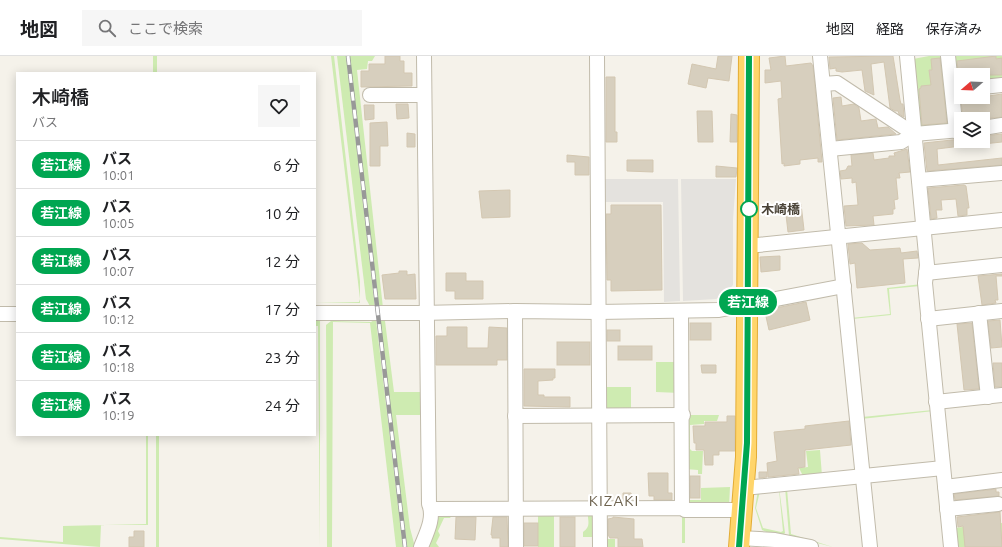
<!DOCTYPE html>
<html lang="ja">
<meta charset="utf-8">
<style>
:root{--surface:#fff;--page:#f6f6f6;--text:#202124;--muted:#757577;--line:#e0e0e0}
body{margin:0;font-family:Ubuntu,"Noto Sans JP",sans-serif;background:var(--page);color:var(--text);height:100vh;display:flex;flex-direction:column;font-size:15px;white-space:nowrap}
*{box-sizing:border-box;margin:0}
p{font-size:13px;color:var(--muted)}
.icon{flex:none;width:22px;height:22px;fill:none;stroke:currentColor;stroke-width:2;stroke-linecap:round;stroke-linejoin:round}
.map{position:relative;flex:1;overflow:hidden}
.sheet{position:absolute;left:16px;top:16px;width:300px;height:364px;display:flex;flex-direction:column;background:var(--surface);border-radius:0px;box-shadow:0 2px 10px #0003}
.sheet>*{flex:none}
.badge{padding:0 8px;border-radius:13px;font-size:14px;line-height:26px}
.needle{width:26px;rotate:251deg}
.controls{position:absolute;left:954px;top:12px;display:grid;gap:8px}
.controls a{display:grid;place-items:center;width:36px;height:36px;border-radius:0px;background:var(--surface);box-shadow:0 2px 10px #0003;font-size:20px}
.map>.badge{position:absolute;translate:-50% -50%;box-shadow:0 0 0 2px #fff}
.round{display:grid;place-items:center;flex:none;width:42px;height:42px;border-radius:0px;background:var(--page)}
.summary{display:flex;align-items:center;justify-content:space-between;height:68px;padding:0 16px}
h1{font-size:19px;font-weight:600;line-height:30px}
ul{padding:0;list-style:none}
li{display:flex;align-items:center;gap:12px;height:48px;padding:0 16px;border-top:1px solid var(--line)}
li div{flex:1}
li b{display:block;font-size:15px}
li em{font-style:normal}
li .badge{min-width:44px;font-weight:700;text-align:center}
header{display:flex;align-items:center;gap:24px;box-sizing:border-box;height:56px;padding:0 20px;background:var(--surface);border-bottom:1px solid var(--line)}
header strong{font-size:19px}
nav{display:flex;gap:22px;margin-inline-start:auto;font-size:14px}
.search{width:280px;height:36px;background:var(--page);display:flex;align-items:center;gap:10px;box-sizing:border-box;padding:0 14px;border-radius:0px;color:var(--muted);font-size:15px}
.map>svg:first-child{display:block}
.green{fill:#ceebb1;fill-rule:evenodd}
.parking{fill:#e4e2de}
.building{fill:#d7cfbe;stroke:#d3c7b1}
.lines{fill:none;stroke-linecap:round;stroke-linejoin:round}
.minor-casing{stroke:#c1bbab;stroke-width:16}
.highway-casing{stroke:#e3ac35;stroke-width:22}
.minor{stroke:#fff;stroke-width:14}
.highway{stroke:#ffd56b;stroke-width:20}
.rail-casing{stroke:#989898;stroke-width:4.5}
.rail{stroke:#fff;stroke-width:3;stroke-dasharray:9;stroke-linecap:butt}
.line-casing{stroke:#fff;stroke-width:9}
.line{stroke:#00a651;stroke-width:6}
.stop-dot{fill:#fff;stroke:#00a651;stroke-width:2}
.labels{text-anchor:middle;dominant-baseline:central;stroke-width:4;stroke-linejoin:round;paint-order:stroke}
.stop-label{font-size:13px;font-weight:bold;fill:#4a4337;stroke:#fff;text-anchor:start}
.quarter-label{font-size:15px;letter-spacing:1px;fill:#6d624e;stroke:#fff}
</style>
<header>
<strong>地図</strong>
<div class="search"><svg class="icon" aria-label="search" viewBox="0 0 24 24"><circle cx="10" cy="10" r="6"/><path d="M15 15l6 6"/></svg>ここで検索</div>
<nav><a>地図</a><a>経路</a><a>保存済み</a></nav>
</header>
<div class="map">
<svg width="1002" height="491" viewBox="0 0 1002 491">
<rect width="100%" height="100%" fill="#f5f2ea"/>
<g class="green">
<rect x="153" y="0" width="4" height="17"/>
<path d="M331 0H334L360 225V247H315L359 246 360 243Z"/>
<path d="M337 0H346L375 252H371L366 243Z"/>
<path d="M349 0H375L372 5H368L367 13 357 14 383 252H379Z"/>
<path d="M929 0H946L954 69 920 75 913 3Z"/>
<path d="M951 0H1002V26L983 28V19H961V31H958Z"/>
<path d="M922 228 934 355 861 363 851 262 890 258 887 232ZM920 230 933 354 862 361 852 263 891 259 889 233Z"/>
<path d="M374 264H376L403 491H396L370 267 333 266 332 491H327L326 269 331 265 371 266Z"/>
<path d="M315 265H320V491L318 270H315Z"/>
<path d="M380 265H385L394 336H422L423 359H396L410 472 415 491H407Z"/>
<path d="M656 306H680V337L656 336Z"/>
<path d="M603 331H631V352L628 356 605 355Z"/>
<path d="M685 359H719L717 365H704V368L690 369V393L692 395H703L702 418H698V414L685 413Z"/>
<path d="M146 379H148V469H101L100 491 0 483V481L63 486V470L146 468Z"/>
<rect x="156" y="379" width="3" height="112"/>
<path d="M820 394 822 420 857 416 858 408V419L758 429V427L768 426 769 424 803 420 799 412 808 411 806 395Z"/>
<path d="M858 426 787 433 791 478 833 491 789 480 785 431Z"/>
<path d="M730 431 729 451H687L685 444H701V432Z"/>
<path d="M779 431 785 477 782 480 771 478 762 474 755 452 758 434ZM779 434 783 475 781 476 763 472 756 452 760 435Z"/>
<path d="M588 456H595L594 481H583V476C592 470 587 464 588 456Z"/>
<rect x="538" y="457" width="16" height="34"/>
<path d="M437 458H453L450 462H444L438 475 440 479 436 487 439 491H426Z"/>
<path d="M682 459H727V462H685V487H682Z"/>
<path d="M1002 467V491H955L953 472Z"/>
<rect x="603" y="483" width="12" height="8"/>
</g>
<g class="parking">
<path d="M602 123H678L680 245 664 246 663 146H602Z"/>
<path d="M681 123H736L733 163V229L725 238 716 243 683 245Z"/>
</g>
<g class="building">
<path d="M385 0H400V5H404V17H412V30L361 31V15H369V8H385Z"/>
<path d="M718 0H732L729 25 708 22 706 32 688 28 692 8 716 13Z"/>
<path d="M785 0 786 10 811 7 813 10 822 106H818V102L800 104V108L784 110V107L782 108 778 43 782 42 781 25 765 27V14H771L769 2Z"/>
<path d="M893 0 900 44 901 48H903L904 61 899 58 898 55H895L890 52 884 6 871 8 874 39 865 35 862 14 842 16 836 15V12L830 13 829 1Z"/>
<path d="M996 0V3L1002 2V19H961V23H959L957 5Z"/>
<path d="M940 2 947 67 922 69 919 33 921 32V30L931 29 929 14H932L931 3Z"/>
<path d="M606 21H615V76H617V86H606Z"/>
<path d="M1002 38V61L983 63 981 61 963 63 961 44Z"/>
<path d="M841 41 842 50 854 48 859 52 861 65 876 63 878 72 888 71 896 78 837 84 833 42Z"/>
<path d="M396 48H408L409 62 397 63Z"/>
<path d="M364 49H374V63L365 64Z"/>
<path d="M697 55H712L713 86H698Z"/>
<path d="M731 58 737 59V86H730Z"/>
<path d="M387 66 388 90H380V110H370V67Z"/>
<path d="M407 77 415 78V91H407Z"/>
<path d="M1002 78V86L983 88V80Z"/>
<path d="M961 83V90L937 93 938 109 1002 102V109L927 115 924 87Z"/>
<path d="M907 93 910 116 899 117 900 122H896L898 143 894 144 895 153H893V158L873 160 874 169 846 170 844 150 858 149 856 126 852 127V122L841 123 840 115 846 114 848 110H852L851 99 873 97 874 104 889 102V100H895L894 97Z"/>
<path d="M567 99 589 101V119H575V106H567Z"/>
<path d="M627 104H653V116L627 115Z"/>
<path d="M716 110 737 112 736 121H716Z"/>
<path d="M964 129 966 130 969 152H967V159L958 160 956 143 941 144 942 154H936L937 162 931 163 928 132Z"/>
<path d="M510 134V161L482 162 479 135Z"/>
<path d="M801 148 804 174 788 176 785 150Z"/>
<path d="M611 149H661L662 234 611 235V224H607L606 158H611Z"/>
<path d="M862 187 870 194 900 192 901 197 917 195 918 202 903 203 905 227 857 232 855 207 850 208 848 188Z"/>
<path d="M780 200V214L761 216 760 201Z"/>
<path d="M399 215H407V219L415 218 416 243H385L382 219 399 217Z"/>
<path d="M446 217H466V225H483V243H455V235H446Z"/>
<path d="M1002 218V220H996L998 244H995L996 247 982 249 978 220Z"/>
<path d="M806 246 810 264 769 274 765 256 772 254 771 253Z"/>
<path d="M1000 264 1002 291 991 292 988 265Z"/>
<rect x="690" y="267" width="21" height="17"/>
<path d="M972 267 979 333 964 334 957 268Z"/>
<path d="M447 271H467V292H488L489 271 507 272V304H497V309H436V280H447Z"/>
<rect x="607" y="274" width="13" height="11"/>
<rect x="557" y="286" width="33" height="23"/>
<rect x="618" y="290" width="34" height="14"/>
<path d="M993 307H1002V331H995Z"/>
<path d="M701 309H716V317H702Z"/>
<path d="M524 313H555V322H553V324L538 325V339H544V341H570V351L524 350Z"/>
<path d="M727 360H735V395H719V399H713V409H705L704 394H696V387H694L693 370H705V366H727Z"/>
<path d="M849 365 851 389 805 394V411L798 412 799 418 768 421 767 407 777 405 774 376 805 373V370Z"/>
<path d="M759 416H767V421L759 422Z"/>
<path d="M648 417H668V437H672V444H654V440H649Z"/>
<rect x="690" y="420" width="10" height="22"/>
<path d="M996 433V436H999V440L955 444 954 438Z"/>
<path d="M623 437H631L632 444H623Z"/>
<path d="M1000 456 1002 491H965L963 470 958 471 957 461Z"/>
<path d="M456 461H476L475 484 455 483Z"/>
<path d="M493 461H507L508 491H500V482H492V479H491Z"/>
<rect x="560" y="461" width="15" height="30"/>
<path d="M613 461 634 463V483H642L643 491H618V482H610L608 479V463L613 462Z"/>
<rect x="524" y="467" width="14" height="23"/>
<path d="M134 475H144V491H129V481H134Z"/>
</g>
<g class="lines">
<g class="minor-casing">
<g id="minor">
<path d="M597 0 600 491"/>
<path d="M820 0 870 491"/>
<path d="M907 0 927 209 925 227 951 491"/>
<path d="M948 0 956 75"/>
<path d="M823 28 837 27 914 78"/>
<path d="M983 31 1002 29"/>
<path d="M370 39H424"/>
<path d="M983 72 1002 69"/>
<path d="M830 93 901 86 914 78 961 74"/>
<path d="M919 124 1002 117"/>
<path d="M748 190 1002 164"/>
<path d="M926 217 1002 209"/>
<path d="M515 255 516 491"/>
<path d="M681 255 682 452"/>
<path d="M315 257H421L515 255 598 256 719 254 844 230"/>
<path d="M979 257 988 341"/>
<path d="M0 258H17"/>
<path d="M928 263 1002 255"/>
<path d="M936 346 1002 339"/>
<path d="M515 360 683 359"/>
<path d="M945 431 1002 424"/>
<path d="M744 432 943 412"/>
<path d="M432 453 682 452 685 454H742"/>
<path d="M947 453 998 448"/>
<path d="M740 482 775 484 811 491"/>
<path d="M421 491C426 478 435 462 429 448L424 0"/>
</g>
</g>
<g class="highway-casing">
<path id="highway" d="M739 491 746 401 749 0"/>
</g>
<use href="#minor" class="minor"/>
<use href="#highway" class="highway"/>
<g class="rail-casing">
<path id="rail" d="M348 0 405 491"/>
</g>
<use href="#rail" class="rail"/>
</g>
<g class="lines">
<g class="line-casing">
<path id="line" d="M739 491 747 387 749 0"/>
</g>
<use href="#line" class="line"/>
</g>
<circle class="stop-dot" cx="749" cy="153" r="8"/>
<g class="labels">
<g class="stop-label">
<text x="761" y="153">木崎橋</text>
</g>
<g class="quarter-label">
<text x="614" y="444">KIZAKI</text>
</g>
</g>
</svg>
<div class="controls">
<a><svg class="needle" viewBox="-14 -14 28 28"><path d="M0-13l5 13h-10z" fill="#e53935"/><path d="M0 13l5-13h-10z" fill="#757577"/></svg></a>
<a><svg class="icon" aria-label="layers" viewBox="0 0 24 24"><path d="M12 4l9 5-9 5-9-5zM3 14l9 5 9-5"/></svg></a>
</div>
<b class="badge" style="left:748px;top:246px;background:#00a651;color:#fff">若江線</b>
<section class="sheet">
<div class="summary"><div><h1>木崎橋</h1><p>バス</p></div><a class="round"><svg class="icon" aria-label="heart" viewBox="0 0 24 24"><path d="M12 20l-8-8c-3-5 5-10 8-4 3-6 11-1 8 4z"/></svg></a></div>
<ul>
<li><span class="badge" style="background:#00a651;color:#fff">若江線</span><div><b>バス</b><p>10:01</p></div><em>6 分</em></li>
<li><span class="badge" style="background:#00a651;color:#fff">若江線</span><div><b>バス</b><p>10:05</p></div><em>10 分</em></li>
<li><span class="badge" style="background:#00a651;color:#fff">若江線</span><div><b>バス</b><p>10:07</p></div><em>12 分</em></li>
<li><span class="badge" style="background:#00a651;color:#fff">若江線</span><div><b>バス</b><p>10:12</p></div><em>17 分</em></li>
<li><span class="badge" style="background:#00a651;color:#fff">若江線</span><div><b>バス</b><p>10:18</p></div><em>23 分</em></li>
<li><span class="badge" style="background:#00a651;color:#fff">若江線</span><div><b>バス</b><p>10:19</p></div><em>24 分</em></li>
</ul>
</section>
</div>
